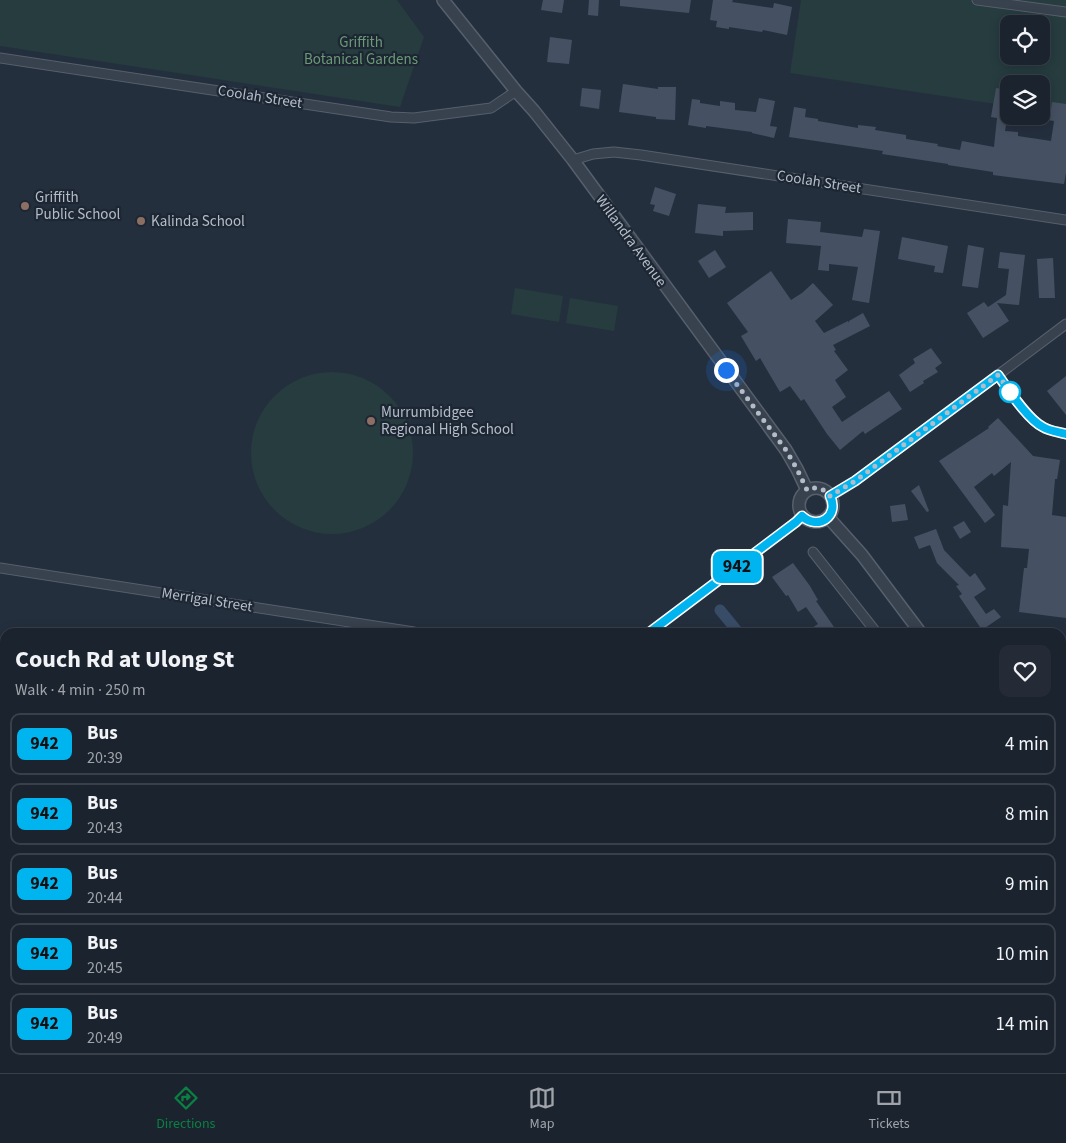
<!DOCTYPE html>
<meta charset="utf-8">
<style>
:root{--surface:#1b232e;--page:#242b36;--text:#f1f3f6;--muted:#a0a4aa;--line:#39404a;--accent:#0b8043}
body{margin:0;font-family:"Source Sans 3",sans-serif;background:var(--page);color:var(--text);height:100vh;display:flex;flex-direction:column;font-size:19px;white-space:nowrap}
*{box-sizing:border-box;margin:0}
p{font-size:16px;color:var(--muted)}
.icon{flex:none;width:28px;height:28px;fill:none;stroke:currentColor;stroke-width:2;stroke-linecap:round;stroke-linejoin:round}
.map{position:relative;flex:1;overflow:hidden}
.panel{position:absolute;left:0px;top:628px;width:1066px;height:446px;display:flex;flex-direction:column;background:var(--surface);border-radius:15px 15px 0 0;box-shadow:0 2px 12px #0003,0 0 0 1px var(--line)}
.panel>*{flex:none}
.badge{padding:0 10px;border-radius:8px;font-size:18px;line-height:32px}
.buttons{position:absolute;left:1000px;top:15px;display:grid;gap:10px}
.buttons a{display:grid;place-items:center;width:50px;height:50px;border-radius:10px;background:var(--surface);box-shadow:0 2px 12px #0003,0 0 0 1px var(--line);font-size:25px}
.you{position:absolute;width:25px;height:25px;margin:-12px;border:4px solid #fff;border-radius:50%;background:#1a73e8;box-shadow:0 0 0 8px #1a73e833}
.map>.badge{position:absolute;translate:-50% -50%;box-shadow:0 0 0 2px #fff}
.round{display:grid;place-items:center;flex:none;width:52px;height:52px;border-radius:10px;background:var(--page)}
.summary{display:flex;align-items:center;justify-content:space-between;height:85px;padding:0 15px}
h1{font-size:24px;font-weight:700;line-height:38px}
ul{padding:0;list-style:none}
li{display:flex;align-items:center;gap:15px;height:62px;margin:0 10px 8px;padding:0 5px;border:2px solid var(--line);border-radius:10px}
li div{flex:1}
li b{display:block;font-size:19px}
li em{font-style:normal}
li .badge{min-width:55px;font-weight:700;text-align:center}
.menu{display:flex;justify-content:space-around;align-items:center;height:70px;border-top:1px solid var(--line);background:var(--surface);font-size:14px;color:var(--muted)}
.menu a{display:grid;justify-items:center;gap:2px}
.menu .selected{color:var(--accent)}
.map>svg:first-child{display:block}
.green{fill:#263c3f;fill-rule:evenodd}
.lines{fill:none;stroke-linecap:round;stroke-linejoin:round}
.canal{stroke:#394c67;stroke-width:11}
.building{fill:#455162}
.minor-casing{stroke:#565f6c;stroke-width:11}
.tertiary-casing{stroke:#565f6c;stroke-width:14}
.minor{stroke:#38414e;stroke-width:9}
.tertiary{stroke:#38414e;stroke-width:11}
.line-casing{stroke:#fff;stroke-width:11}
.line{stroke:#00b5ef;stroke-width:8}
.walk{stroke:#b4bcc9;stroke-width:5;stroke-dasharray:0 9}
.education-dot{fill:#8d6e63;stroke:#1d2633;stroke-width:2}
.stop-dot{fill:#fff;stroke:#00b5ef;stroke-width:2.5}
.labels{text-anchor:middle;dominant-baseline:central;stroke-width:4.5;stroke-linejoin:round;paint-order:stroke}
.park-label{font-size:15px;fill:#6b9a76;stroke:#1d2633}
.street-label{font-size:15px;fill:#b4bcc9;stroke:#1d2633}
.poi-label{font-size:15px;fill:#b4bcc9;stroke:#1d2633;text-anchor:start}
</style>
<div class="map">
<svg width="1066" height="1073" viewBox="0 0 1066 1073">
<rect width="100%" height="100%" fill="#242f3e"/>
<g class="green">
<path d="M0 0H397L424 37 400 107 0 46Z"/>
<path d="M801 0H1066V115L1041 111V84H1009V106L790 73ZM1009 24H1041V56H1009Z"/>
<path d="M515 288 563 296 559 322 511 314Z"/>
<path d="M570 298 618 306 614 331 566 323Z"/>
<circle cx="332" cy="453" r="81"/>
</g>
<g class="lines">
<g class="canal">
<path d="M720 610 738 632"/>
<path d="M0 1017H5"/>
<path d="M353 1069 382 1073"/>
<path d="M694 1073V1069"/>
</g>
</g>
<g class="building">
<path d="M543 0H564L562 13 541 10Z"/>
<path d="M589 0H599L598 16 588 15Z"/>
<path d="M620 0H691L689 13 620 6Z"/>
<path d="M713 0H733L732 2 773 8 774 3 792 7 787 35 763 30 762 32 729 27V29L716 27 717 21 710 20Z"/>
<path d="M550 37 572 40 569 64 547 62Z"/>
<path d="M623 84 658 89V87H676L675 120 656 119V117L619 112Z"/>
<path d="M582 88 601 90 599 109 580 106Z"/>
<path d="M996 88 1009 90V108L1005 131 1018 132V136L1051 141 1054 121 1041 119V108L1051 109 1052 102 1066 104V173L1064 184 993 175V172L948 165V164L902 157 882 154 883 151 789 137 794 107 806 109 805 117 818 119V121L858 128V125L876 127 875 130 906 135V139L938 144 937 146 960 150 962 141 994 147 997 118 991 117Z"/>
<path d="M759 98 775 101 770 126 777 127 774 138 752 133V132L706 126V128L688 125 692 99 700 100V103L720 106V101L735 103V110L756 112Z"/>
<path d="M655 187 676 194 669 216 653 211 655 205 650 204Z"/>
<path d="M698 204 726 207 725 213 753 212V230L723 231V236L695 233Z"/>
<path d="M788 219 821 222 820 232 862 237 864 229 880 231 869 303 852 300 858 267 829 264V271L818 270 821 246 786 243Z"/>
<path d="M902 237 948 246 943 273 934 272 935 266 898 259Z"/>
<path d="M968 245 984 248 978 288 962 286Z"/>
<path d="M715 250 726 267 709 278 698 261Z"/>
<path d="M1000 252 1025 255 1019 305 997 303 1009 321 983 338 967 313 984 302 988 307 1006 295 1009 269 998 268Z"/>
<path d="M1053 258 1055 298H1039L1037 259Z"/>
<path d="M771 271 791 300 802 293 813 283 833 305 815 321 824 333 848 321 849 323V321L863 313 870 326 833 345 836 350 834 351 848 370 835 380 846 397 832 407 842 422 889 391 902 409 865 434 863 431 840 450 827 434 804 399 801 401 790 386 780 392 760 358 756 361 741 336 748 332 727 303Z"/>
<path d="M931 348 942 363 935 368 938 372 923 381 924 383 910 392 899 375 915 363 913 359Z"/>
<path d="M1066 376V415L1047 391Z"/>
<path d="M998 418 1033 456 1060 460 1057 479H1055L1052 515 1066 517V618L1019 612 1024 568H1027L1029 549 1001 547 1003 505 1008 506 1011 462 994 476 992 473 974 487 995 515 985 523 939 461 989 428 988 427Z"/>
<path d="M919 485 929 511 927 512 911 491Z"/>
<path d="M905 504 908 520 892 522 890 506Z"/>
<path d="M964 521 971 532 960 539 953 527Z"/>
<path d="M936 529 944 550 970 577 975 573 986 589 974 597 986 614 994 609 1001 617 982 630 959 596 962 594 956 586 959 585 937 563 930 545 919 549 914 537Z"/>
<path d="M793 563 810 586 818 600 816 601 834 627 826 632H806L818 624 806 607 798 612 788 595 786 596 772 577Z"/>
</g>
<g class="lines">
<g class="minor-casing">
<g id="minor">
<path d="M977 0 1066 12"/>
<path d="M0 58 391 117 414 118 491 108 516 91"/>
<path d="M573 160 593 154 614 152 641 155 1066 220"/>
<path d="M998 375C1008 389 1028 420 1043 427 1049 431 1059 432 1066 434"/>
<path d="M831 496 855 481 998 375 1066 324"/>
<path d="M813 552 876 632"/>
<path d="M0 568 414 632"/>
<path d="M650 632 796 522 802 516"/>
<path d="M0 776 5 777"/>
<path d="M1061 880 1066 887"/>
<path d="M0 982H5"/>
<path d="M1061 1029 1065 1027"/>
<path d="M941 1069 944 1073"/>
<path d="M480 1073 481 1069"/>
<path d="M1000 1073 1006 1069"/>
</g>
</g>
<g class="tertiary-casing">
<g id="tertiary">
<path d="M443 0 516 91 534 111 573 160 786 450 797 469 807 490"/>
<circle cx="816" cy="505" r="17"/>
<path d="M828 517 862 555 920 632"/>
<path d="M1061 825 1066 831"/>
</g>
</g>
<use href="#minor" class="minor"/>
<use href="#tertiary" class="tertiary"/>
</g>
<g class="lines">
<g class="line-casing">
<path id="line" d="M650 632 796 522 802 516C818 531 840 516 830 496L855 481 998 375C1008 389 1028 420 1043 427 1049 431 1059 432 1066 434"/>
</g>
<use href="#line" class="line"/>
<path class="walk" d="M726 370 786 450 797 469 807 490C816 486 824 488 830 496L855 481 998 375 1014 397 1010 392"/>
</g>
<g class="education-dot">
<circle cx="25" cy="206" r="5"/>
<circle cx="141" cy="221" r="5"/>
<circle cx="371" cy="421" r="5"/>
</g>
<circle class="stop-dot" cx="1010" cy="392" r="10"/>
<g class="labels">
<g class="park-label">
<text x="361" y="42">Griffith<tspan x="361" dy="17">Botanical Gardens</tspan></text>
</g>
<g class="street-label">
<text transform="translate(260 97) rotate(9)">Coolah Street</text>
<text transform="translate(819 182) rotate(9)">Coolah Street</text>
<text transform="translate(631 241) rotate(54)">Willandra Avenue</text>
<text transform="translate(207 600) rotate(9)">Merrigal Street</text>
</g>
<g class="poi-label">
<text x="35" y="197">Griffith<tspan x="35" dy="17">Public School</tspan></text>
<text x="151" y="221">Kalinda School</text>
<text x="381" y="412">Murrumbidgee<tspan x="381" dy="17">Regional High School</tspan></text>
</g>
</g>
</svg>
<div class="buttons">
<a><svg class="icon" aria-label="locate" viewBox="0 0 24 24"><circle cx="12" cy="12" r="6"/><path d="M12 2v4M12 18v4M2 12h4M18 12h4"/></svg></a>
<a><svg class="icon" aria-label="layers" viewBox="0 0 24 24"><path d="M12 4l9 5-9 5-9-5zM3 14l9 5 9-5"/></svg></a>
</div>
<div class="you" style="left:726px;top:370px"></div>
<b class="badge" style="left:737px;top:567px;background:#00b5ef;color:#111">942</b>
<section class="panel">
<div class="summary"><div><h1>Couch Rd at Ulong St</h1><p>Walk · 4 min · 250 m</p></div><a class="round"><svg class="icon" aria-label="heart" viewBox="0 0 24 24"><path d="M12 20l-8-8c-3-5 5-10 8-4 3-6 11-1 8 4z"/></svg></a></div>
<ul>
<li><span class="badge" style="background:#00b5ef;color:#111">942</span><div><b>Bus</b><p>20:39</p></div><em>4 min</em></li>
<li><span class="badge" style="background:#00b5ef;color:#111">942</span><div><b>Bus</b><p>20:43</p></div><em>8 min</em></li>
<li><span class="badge" style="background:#00b5ef;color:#111">942</span><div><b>Bus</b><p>20:44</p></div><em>9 min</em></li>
<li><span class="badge" style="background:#00b5ef;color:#111">942</span><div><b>Bus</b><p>20:45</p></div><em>10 min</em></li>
<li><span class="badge" style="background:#00b5ef;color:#111">942</span><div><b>Bus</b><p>20:49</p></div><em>14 min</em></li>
</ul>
</section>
</div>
<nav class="menu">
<a class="selected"><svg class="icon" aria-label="directions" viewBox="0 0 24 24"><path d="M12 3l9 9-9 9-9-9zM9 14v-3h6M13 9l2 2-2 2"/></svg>Directions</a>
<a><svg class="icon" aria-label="map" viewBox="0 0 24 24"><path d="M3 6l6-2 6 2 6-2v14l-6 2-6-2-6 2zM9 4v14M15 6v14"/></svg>Map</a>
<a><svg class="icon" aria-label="tickets" viewBox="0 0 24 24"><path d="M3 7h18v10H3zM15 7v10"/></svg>Tickets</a>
</nav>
